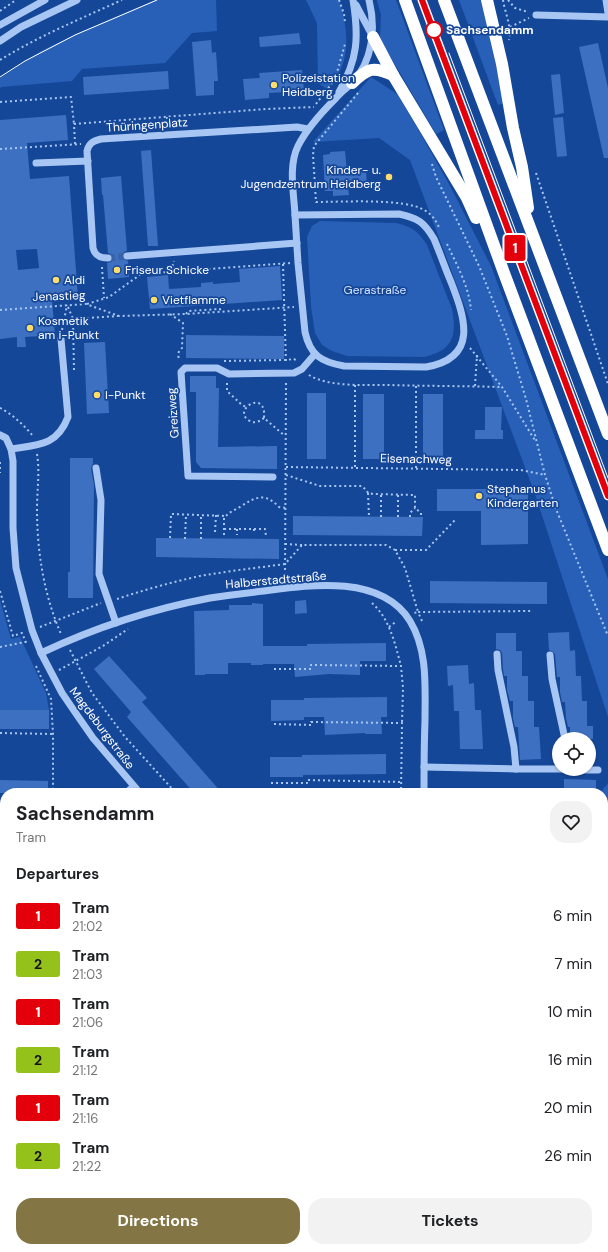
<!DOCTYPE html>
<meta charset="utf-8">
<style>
:root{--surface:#fff;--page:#f2f2f2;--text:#202124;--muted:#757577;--accent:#847644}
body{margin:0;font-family:"DM Sans",sans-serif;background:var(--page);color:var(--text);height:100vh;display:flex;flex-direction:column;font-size:15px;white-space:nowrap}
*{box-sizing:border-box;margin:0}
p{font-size:13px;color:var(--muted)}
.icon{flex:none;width:22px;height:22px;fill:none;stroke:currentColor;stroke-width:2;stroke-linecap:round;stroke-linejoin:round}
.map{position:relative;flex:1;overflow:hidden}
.details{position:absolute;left:0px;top:788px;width:608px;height:464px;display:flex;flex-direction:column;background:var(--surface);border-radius:16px 16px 0 0;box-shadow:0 1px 3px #0004}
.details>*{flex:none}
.badge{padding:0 8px;border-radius:3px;font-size:14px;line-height:26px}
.tools{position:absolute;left:552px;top:732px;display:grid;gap:8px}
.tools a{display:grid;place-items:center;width:44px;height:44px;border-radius:50%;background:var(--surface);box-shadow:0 1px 3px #0004;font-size:20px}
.map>.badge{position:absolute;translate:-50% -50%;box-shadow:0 0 0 2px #fff}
h2{padding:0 16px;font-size:15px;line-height:36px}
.round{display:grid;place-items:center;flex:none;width:42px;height:42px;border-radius:16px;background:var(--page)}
.headline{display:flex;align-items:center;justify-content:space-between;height:68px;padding:0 16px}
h1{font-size:19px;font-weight:700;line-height:30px}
.action{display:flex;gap:8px;margin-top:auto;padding:8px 16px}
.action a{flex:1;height:46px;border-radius:16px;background:var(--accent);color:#fff;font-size:16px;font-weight:700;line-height:46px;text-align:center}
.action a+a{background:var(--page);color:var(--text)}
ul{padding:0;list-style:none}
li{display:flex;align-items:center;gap:12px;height:48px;padding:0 16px}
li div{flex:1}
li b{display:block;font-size:15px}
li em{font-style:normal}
li .badge{min-width:44px;font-weight:700;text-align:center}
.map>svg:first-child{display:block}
.green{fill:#2860b7}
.building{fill:#3d70c1;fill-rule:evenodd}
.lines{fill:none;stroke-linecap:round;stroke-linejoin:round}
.minor-tunnel{stroke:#3863a8;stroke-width:7;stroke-dasharray:7 3.5;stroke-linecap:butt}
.path{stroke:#a8c6f3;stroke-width:2;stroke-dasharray:2 3;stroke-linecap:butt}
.minor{stroke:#a8c6f3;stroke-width:7}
.highway{stroke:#fff;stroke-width:12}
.tram{stroke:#fff;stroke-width:1}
.line-casing{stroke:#fff;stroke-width:9}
.line{stroke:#e3000b;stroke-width:6}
.stop-dot{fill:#fff;stroke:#e3000b;stroke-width:2}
.poi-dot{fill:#ffdd6a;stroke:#154799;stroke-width:1.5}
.labels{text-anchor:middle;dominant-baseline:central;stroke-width:3.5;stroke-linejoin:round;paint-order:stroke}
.stop-label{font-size:12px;font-weight:bold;fill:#fff;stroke:#154799;text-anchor:start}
.poi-label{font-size:12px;fill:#fff;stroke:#154799;text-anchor:start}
.street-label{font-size:12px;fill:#fff;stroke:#154799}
.park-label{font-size:12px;fill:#d0e2fd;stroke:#154799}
</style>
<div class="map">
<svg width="608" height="1252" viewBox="0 0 608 1252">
<rect width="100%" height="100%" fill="#154799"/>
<g class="green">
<path d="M155 0H216L217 31 192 33 165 63 82 69 72 81 1 87 0 89V78L39 52 76 34Z"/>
<path d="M306 0H339C349 31 352 65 327 89L318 83 317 23Z"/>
<path d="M377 0H396L444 130 436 134 380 39 381 15Z"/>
<path d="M459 0H482L504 103 498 105Z"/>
<path d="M371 77 397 94 418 129 450 186 491 266 608 579V717L535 494 410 160 379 138 313 142Z"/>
<path d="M320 221 396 223C412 227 418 231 427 245L452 309C457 336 453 350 424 357L347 356 332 351 322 345 315 333 311 306 307 237 312 226Z"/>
<path d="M0 600 11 639 20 637 46 693 49 710H0Z"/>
<path d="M608 783V830L603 839V793H600Z"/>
<path d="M603 910 608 920V974H603Z"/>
</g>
<g class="building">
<path d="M299 33 301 44 260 47 259 37Z"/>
<path d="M211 40 212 53 216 52 218 81H214V95L196 96 192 42Z"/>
<path d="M598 43 608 88V158H604L579 47Z"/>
<path d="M302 70 304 91 269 93V98L245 100 243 79 260 78 259 73Z"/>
<path d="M168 71 169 89 84 95 83 77Z"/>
<path d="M560 74 564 113 555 115 551 75Z"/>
<path d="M66 115 68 140 27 143 30 179 69 176 78 298 52 300 55 335 25 337 26 347H17V337L0 339V120ZM37 249 39 268 18 270 16 250Z"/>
<path d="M563 117 567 156 557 157 553 118Z"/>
<path d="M151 150 158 246H148L141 151Z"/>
<path d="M345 151 347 172 366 170 367 186 348 188 349 195 333 196V191H325L323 155 330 154V152Z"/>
<path d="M121 176 127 251 124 252 122 256 123 259 128 261 129 277 108 279 107 263 111 262 113 258 111 254 108 253 103 195H102L101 178Z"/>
<path d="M280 266 282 300 150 309 147 277 168 275 169 289 201 287V283L213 282V284L240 282 239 269Z"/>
<path d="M186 335 284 336V359L186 358Z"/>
<path d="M105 342 109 413 87 414 84 343Z"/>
<path d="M190 376H216V388H219L218 447 277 446V469L201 468 196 462V392H190Z"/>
<rect x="307" y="393" width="19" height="66"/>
<rect x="363" y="394" width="21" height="65"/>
<rect x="423" y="394" width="20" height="66"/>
<path d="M485 407H502L501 430H503V439H475V430H485Z"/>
<path d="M70 458H93V464L91 468 94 485 93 598H68V572H70Z"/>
<path d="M437 489H528V544L481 545V511H437Z"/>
<path d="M293 516 423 517 422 536 293 535Z"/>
<path d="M156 538 279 539V559L156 557Z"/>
<path d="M430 581 547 582V604L430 603Z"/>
<path d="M306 600 307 613 295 614V601Z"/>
<path d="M252 603 263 604V646H307V644L386 643V661H360V675L329 674 295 677 294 664H263V665H251V663H228V674H205V675H195L194 611 229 610V605H252Z"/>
<path d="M569 632 570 651 575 650 576 676H581L582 701H587V726H593V739H570V727H568L566 718 565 702H562L560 692V677H557L555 654 552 651 549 650 548 633Z"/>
<path d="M496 633H516V651H522V676H528V701H534V727H539L541 759 520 760 518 727H515L513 718V701H510L507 690V676H504L503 669 502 653 500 650 496 649Z"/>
<path d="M109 656 147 698 142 702 222 793H194L127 717 131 712 94 669Z"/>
<path d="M468 665 469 684 474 683 475 710H481L483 749H460L459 711H454L453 685 448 686 447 666Z"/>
<path d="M387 697V717H381L382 734H365V733L325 735 324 717H304V720L271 721V700H304V698Z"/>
<rect x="0" y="710" width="49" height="19"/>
<path d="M386 754V774L303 775V777H270V757H302V755Z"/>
<path d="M564 779 596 780V790H564Z"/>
<path d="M0 780 48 781V793H0Z"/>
</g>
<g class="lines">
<path class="minor-tunnel" d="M108 258 127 256"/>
<g class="path">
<path d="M339 0 344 14 345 22"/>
<path d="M503 0C505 13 512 27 509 40"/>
<path d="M508 0 515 8 528 12"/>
<path d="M0 11 16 0"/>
<path d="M510 27 529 18"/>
<path d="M0 60C39 36 80 19 122 0"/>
<path d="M358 93 314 146 313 155 316 202C341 202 405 198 424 210 432 214 436 221 440 229"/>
<path d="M0 102 71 97 74 124"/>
<path d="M316 104 333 82 338 69 345 44"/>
<path d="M167 117V127"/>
<path d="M75 144 74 124 266 109 314 107"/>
<path d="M0 149 81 144"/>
<path d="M432 164 436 177 479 266 507 336 526 399 545 475 556 509 608 636"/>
<path d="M536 173 608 384"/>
<path d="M447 244C457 265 469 287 471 310"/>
<path d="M283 264 286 364"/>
<path d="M102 267 104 298"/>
<path d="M171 271 174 261"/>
<path d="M87 304 109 297 141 274 290 263"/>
<path d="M68 307 73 319"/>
<path d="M0 310 86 304 119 316 186 314 294 307"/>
<path d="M170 314 183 323 182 348C178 351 177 356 180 360"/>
<path d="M186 314 188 311 220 309V312"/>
<path d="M62 330 67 305"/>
<path d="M470 348 502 387 536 442"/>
<path d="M224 361 286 360 294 359 297 361"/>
<path d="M74 370 73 319 118 316"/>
<path d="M309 375C328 387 365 385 388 385 426 386 464 386 502 387"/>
<path d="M227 383V391L242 405 246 407"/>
<path d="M475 386 477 355"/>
<path d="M0 408C12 414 24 425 33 436"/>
<path d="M264 418C260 421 255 424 250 421 230 411 267 387 264 418L285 436"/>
<path d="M37 454C40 472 37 490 37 509 37 552 44 595 61 634"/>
<path d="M0 462V473"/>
<path d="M286 467 521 470 545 475"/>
<path d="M355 467V384"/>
<path d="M416 468V386"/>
<path d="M286 475 320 486H362L367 491 368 493 373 494 415 495V508L421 513V517"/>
<path d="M368 493 369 517"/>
<path d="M381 517V494"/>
<path d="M398 517V495"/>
<path d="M410 517V513L415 508"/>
<path d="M224 529H265L266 536"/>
<path d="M237 529V535"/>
<path d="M254 529V534"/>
<path d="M215 532 216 515"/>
<path d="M224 535V518C228 513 234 510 240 507 255 497 265 492 279 507L286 508"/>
<path d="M170 538 171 514 226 516"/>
<path d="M185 539 186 515"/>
<path d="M201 539V515"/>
<path d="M285 544 302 545"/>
<path d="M395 550H426L455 520"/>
<path d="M285 580 286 381"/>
<path d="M0 591 13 636 22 633 27 645"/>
<path d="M117 599C144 590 172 582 200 576 228 571 256 568 285 564L302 545H386L395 550 405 568 418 612 414 613"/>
<path d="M372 603C390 619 395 644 401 666"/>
<path d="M422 621 418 612 532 611"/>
<path d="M40 627 101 603"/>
<path d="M389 627 397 621"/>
<path d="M0 647 25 642"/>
<path d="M70 650 92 693 125 737 176 793"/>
<path d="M36 666 51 699 53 734V793"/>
<path d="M274 669H311V665L401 666 403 688 402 723"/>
<path d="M59 670 103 646 128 629"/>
<path d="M274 724 311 725V722L402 723 401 793"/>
<path d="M0 733 53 734"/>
<path d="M271 783H307V780L401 782"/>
<path d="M0 804H5"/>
<path d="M603 811 608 807"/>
<path d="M0 864 5 865"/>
<path d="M603 976 608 977"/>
<path d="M603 1031H608"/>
<path d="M0 1037 5 1036"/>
<path d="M0 1086 5 1085"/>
<path d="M603 1087H608"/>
<path d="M603 1141H608"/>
<path d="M603 1235H608"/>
<path d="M57 1247V1252"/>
<path d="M143 1247 148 1252"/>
<path d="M169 1247V1252"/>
<path d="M88 1252V1247"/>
<path d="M205 1252V1247"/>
<path d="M363 1252 372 1248"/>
<path d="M457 1252 463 1247"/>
</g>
<g class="minor">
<path d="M606 0 608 13"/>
<path d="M356 5 372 35"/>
<path d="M536 15 608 17"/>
<path d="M0 25 45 0"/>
<path d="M0 41 21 27 77 0"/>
<path d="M339 92C358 59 359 37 353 0"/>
<path d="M36 163 88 161"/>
<path d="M399 214C418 218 424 222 434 239 440 253 445 268 451 282 465 318 479 358 426 367L344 366C321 362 310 355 305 332L298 263 295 215Z"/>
<path d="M295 215C294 194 288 166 298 146 307 128 322 112 336 98 341 92 347 88 352 83 373 61 376 28 369 0"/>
<path d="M127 256 297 243"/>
<path d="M108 258C100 258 95 256 93 248L87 151C89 143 93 141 101 139L297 127 308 129"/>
<path d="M0 435 6 438 11 449 13 461V528L16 568 32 630 41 653 62 693 77 715 93 738 140 793"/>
<path d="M11 449C38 445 57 446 68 417L61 339"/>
<path d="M96 468 101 500 99 574 116 623"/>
<path d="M273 477 188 476 181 372 185 368H217L229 374 294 373 302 369 315 354"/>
<path d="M41 653C94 628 152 609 210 598 228 595 246 593 264 591 309 585 381 574 410 621 428 651 425 686 425 721 424 745 424 769 424 793"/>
<path d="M550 655 552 679 565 739"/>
<path d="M424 767 516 769 514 747 498 670 497 654"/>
<path d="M516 769H571"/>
<path d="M571 770H598"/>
<path d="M126 793 133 787"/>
<path d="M0 820 5 818"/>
<path d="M603 862 608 848"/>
<path d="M603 886 608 902"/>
<path d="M0 1053 5 1052"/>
<path d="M603 1214 608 1215"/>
<path d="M114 1247 119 1252"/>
<path d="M415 1252 424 1247"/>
<path d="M476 1252V1247"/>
</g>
<g class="highway">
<path d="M405 0 504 273 608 550"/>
<path d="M444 0 608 434"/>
<path d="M487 0 502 64 513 128 522 167 528 208"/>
<path d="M373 37 393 75 467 198 476 218"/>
<path d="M352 83C368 68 373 66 393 75"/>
</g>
<g class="tram">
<path d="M422 0 608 496"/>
<path d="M449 53 608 478"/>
<path d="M0 77 25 61 75 35 157 0"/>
</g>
</g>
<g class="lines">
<g class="line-casing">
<path id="line" d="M422 0 608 496"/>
</g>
<use href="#line" class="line"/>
</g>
<circle class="stop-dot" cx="434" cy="30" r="8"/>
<g class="poi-dot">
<circle cx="274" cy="85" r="4"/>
<circle cx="389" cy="177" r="4"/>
<circle cx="117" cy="270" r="4"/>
<circle cx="56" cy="280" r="4"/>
<circle cx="154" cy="300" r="4"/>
<circle cx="30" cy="328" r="4"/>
<circle cx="97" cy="395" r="4"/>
<circle cx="479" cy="496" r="4"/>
</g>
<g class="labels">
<g class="stop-label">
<text x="446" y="30">Sachsendamm</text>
</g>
<g class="poi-label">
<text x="282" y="78">Polizeistation<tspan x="282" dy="14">Heidberg</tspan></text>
<text x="381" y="170" text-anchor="end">Kinder- u.<tspan x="381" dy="14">Jugendzentrum Heidberg</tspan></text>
<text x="125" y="270">Friseur Schicke</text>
<text x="64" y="280">Aldi</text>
<text x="162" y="300">Vietflamme</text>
<text x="38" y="321">Kosmetik<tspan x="38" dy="14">am i-Punkt</tspan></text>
<text x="105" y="395">I-Punkt</text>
<text x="487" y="489">Stephanus<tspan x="487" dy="14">Kindergarten</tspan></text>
</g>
<g class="street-label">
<text transform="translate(147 125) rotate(-4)">Thüringenplatz</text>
<text transform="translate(59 296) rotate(-2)">Jenastieg</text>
<text transform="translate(173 413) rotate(-94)">Greizweg</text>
<text transform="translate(416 459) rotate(1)">Eisenachweg</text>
<text transform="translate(276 580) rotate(-5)">Halberstadtstraße</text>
<text transform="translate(102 728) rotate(53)">Magdeburgstraße</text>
</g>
<g class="park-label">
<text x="375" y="290">Gerastraße</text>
</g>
</g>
</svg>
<div class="tools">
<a><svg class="icon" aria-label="locate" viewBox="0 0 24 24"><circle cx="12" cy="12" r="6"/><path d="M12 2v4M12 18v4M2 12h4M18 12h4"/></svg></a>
</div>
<b class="badge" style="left:515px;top:248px;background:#e3000b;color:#fff">1</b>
<section class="details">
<div class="headline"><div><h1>Sachsendamm</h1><p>Tram</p></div><a class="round"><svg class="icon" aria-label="heart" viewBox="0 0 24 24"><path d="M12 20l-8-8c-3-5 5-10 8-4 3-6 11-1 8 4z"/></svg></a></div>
<h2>Departures</h2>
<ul>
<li><span class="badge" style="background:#e3000b;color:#fff">1</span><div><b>Tram</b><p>21:02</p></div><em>6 min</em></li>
<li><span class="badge" style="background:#94c11a;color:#111">2</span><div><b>Tram</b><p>21:03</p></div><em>7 min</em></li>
<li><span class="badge" style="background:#e3000b;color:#fff">1</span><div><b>Tram</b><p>21:06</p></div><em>10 min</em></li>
<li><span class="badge" style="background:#94c11a;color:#111">2</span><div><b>Tram</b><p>21:12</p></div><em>16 min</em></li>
<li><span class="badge" style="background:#e3000b;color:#fff">1</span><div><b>Tram</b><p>21:16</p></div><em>20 min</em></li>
<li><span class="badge" style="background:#94c11a;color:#111">2</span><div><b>Tram</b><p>21:22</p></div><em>26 min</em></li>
</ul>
<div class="action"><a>Directions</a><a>Tickets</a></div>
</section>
</div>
